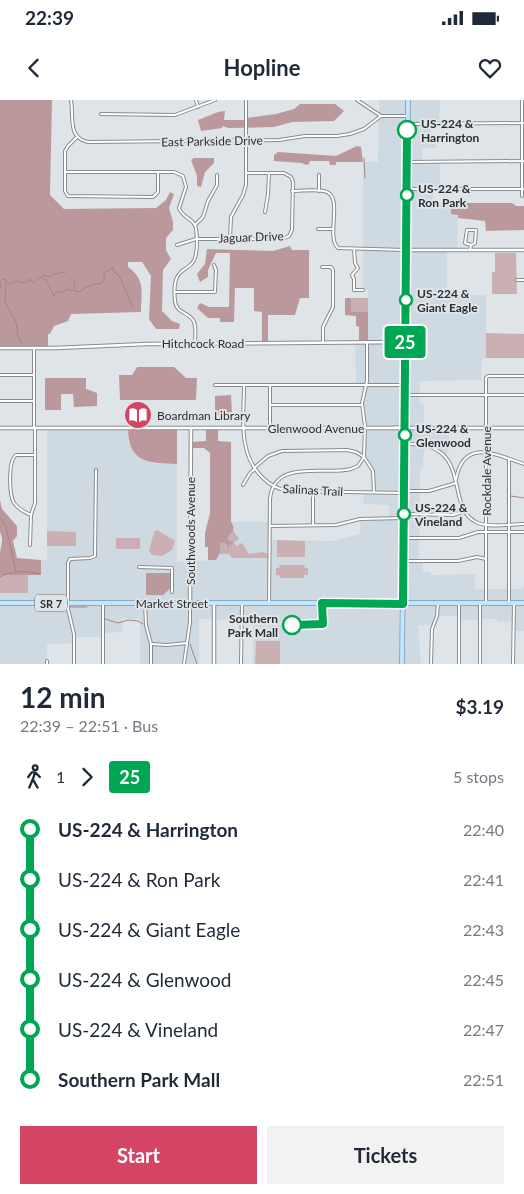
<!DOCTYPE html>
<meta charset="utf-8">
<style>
:root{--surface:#fff;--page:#f2f2f3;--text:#1f2937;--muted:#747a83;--accent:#d44464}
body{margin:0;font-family:Lato,sans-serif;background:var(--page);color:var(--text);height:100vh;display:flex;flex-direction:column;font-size:19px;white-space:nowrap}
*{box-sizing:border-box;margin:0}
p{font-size:16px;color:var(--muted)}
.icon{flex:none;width:28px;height:28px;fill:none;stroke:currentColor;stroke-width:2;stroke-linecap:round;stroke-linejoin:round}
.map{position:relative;height:564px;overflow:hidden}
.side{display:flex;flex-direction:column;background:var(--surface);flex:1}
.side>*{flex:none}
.badge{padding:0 10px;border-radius:4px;font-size:18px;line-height:32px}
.map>.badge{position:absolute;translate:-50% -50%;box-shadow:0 0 0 2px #fff}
.legs{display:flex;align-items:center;gap:8px;height:55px;padding:0 20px;font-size:16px}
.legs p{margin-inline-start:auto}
.headline{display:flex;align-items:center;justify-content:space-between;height:85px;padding:0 20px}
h1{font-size:28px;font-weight:700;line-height:38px}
.button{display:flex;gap:10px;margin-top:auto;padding:10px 20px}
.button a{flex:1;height:58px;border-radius:0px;background:var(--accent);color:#fff;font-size:20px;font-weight:700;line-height:58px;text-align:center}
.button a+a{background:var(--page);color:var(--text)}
ul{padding:0 20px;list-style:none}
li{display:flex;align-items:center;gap:18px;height:50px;font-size:19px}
li i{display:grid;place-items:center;width:8px;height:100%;margin:0 6px;background:currentColor}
li i::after{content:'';width:12px;height:12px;margin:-6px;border:4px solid;border-radius:50%;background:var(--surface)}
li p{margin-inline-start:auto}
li:first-child i{background:linear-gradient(#0000 50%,currentColor 0)}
li:last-child i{background:linear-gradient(currentColor 50%,#0000 0)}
.status{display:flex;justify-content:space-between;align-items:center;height:35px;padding:0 25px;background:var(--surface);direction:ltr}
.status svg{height:14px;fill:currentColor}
header{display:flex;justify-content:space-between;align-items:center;height:65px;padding:0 20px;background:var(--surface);font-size:22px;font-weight:700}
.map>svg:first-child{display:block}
.built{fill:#ced9e1}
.green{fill:#cbb0b3}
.forest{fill:#bb989b}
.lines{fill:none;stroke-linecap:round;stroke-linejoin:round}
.stream{stroke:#a58386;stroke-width:1}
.minor-casing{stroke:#888c8f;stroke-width:4}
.tertiary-casing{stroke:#888c8f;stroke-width:4.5}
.primary-casing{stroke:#769ab3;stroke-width:5.5}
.minor{stroke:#fff;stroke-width:2}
.tertiary{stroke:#fff;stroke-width:2.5}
.primary{stroke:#c4e5fb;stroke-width:4}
.line-1-casing{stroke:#fff;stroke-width:11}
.line-1{stroke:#00a651;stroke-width:8}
.stop-1-dot{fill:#fff;stroke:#00a651;stroke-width:2.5}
.labels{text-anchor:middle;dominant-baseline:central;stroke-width:4;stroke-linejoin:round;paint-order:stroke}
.shield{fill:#dfe4e8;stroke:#626567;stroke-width:1}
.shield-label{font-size:11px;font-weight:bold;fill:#2d2f30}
.stop-label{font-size:12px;font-weight:bold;fill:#2d2f30;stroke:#dfe4e8;text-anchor:start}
.street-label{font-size:12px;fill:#2d2f30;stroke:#dfe4e8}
.poi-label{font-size:12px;fill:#2d2f30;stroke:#dfe4e8;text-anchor:start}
</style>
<div class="status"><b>22:39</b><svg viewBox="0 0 49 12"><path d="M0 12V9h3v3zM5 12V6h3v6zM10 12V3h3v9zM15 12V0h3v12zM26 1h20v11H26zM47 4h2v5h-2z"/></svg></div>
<header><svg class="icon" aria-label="back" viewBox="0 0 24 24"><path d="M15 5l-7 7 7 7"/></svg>Hopline<svg class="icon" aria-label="heart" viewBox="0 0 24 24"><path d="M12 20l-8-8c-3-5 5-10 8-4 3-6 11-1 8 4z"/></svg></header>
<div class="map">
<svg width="524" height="564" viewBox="0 0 524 564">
<rect width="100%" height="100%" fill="#dfe4e8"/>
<path class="built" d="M379 0H440L439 24H431V34L436 35V48H422V61L440 62V89H433V103H451V114H458L457 150 447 151V195H486V258H482L481 280 420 281 419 303 424 304V328H449V351L444 356 439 351 425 345 422 370H420L419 461H423V472H431V475L475 474V489H521L522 487H524V531H514L513 521 497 522V519L459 520V516H437L433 525H418L421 564H253V519H242L241 520 199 519V564H140V519H122L123 532 103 533V537H74V543L47 544V564H0V493H28V475H41V460H47V328H128V341L134 354 141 359 155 364H177V462L216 460 231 422H270V440L333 441 360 434V419L389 418V405L363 404 364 392 374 391V378L372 367 364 357 365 326 362 303 367 285H356L355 242H368V190L363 189V62H378L379 17 381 16 379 15Z"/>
<g class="green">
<path d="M495 153H516L517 194H492V172H495Z"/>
<path d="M351 198H368V212H350Z"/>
<path d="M486 233 524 234V258H486Z"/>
<path d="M157 430 175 441 172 450 162 456 152 455 149 451 154 432Z"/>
<path d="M233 430 239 439 234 442 236 446 242 443 249 454 262 452 270 454V458H232L229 454H220V442L222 441 225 443 226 448 229 441 227 439 228 436 231 435Z"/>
<path d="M47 431 76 432V446H47Z"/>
<rect x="116" y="438" width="24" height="11"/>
<path d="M277 440 305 441V457H277Z"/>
<path d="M280 465H304L305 468H308V475H304V478H280L279 475H276V468H279Z"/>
<rect x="0" y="475" width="28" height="18"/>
<path d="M256 541H280V564H255Z"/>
</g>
<g class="forest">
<path d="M0 0H52L50 95 64 109 156 108 166 100 170 92 174 94 169 108 173 122V130L166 138V150L171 159 163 170 162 211 172 221 180 224 179 229H156L149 219 151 176 142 162H128V167C146 180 141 192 141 212L71 214 68 221 54 226 50 234H48V248H0Z"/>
<path d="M300 4H335L344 11 334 21 292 22 274 27 229 28 222 26V28L201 31 198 20 218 12 225 11 224 20H246V18L276 14 294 9Z"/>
<path d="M357 46 361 47 363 62H336V65H330L329 61H310L309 64 306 65 302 63 274 61V55L278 52 336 56Z"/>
<path d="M194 58H214V63L205 72 201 87 197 86V76L191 60Z"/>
<path d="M451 103H512L516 106H524V130L486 131 485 121 458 118V115L451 114Z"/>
<path d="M290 146 292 150H309V198H300L295 215H268V243H262V212L254 211V188H235L234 222H220V218H208L197 208 200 203 209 207H229L230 153H216L208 170V177L200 182 197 174 205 164 207 149 273 151Z"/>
<path d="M345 198H351V212H368V242H359V227L356 226V216L345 215Z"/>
<path d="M137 267H174L186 278H197L196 300H120L119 275H132Z"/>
<path d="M45 278H86V289L97 293V306L74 307 73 294H61V310H45Z"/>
<path d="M231 295 232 315H215V296Z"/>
<path d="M128 328H177V364C148 363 128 363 128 328Z"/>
<path d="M206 328H218V341L231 342V422C237 431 230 433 227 439L233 443 231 445 228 444 229 447 228 449 225 443 220 442V453L216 460H208V447H205V433L210 413V353L204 348H191V342L206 341Z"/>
<path d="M0 400 2 409 17 426V436L13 441 17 458 41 460V475H0C0 468 0 460 0 453 1 445 4 440 0 432Z"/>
<path d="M146 473H171V488L163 495H146Z"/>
</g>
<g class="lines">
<g class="stream">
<path d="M364 58 365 78"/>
<path d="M41 177 46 180 54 196 56 192H64L67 189 78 192 91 185 102 183 104 180V173L113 167 114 172 119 176 133 207"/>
<path d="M0 181 4 179 10 184 15 181 24 183 30 179 32 182H35L43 175 49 177 53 174 66 172"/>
<path d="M6 181 5 202 16 222 18 236 22 244"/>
<path d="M74 181 75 190"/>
<path d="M0 182 1 189"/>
<path d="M511 396 524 398"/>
<path d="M0 417 6 426 16 472"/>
<path d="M0 477C10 470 27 471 40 474"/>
<path d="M70 507H87"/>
<path d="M105 519 118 523 128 520 138 521 143 524"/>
<path d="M190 544 197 564"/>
</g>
<g class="minor-casing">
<g id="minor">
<path d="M71 0C74 16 67 38 88 42L279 40 305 36H337L350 34 364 29 381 16"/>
<path d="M196 0 198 7"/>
<path d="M357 0 381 16"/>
<path d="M101 14 175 15 215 0"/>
<path d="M381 16H407"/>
<path d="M409 24 524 23"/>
<path d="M77 37 68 46 65 51V91L68 96 153 97 158 92V72"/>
<path d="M409 62 524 61"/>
<path d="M65 72H174L183 76 186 87 179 108C182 118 194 118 196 128 197 137 198 155 193 162 190 167 185 168 181 172 173 178 174 192 175 201 176 213 188 212 193 220 197 227 195 236 195 243"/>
<path d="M407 89H524"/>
<path d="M292 91C302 91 314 89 324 91 345 95 325 136 338 148L406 150"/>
<path d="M319 91V75"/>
<path d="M522 96V0"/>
<path d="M265 112 268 94 269 73"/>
<path d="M195 125 203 117 208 101 217 85V75"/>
<path d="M318 129H333"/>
<path d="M230 139 231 117 243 95 246 85V0"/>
<path d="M177 145 196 139H283L289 136 292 130 293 82 291 77 284 73H246"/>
<path d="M354 149 355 163 358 168 352 175 354 179V190H363"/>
<path d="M470 150 471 145 465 143 467 130H476L475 143 471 145"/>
<path d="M322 167H331L333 170V207L323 227V243"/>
<path d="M517 180H524"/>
<path d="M175 192H215L216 170 214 165"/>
<path d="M367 242V281L362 303 365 326 364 357 373 371 374 392"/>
<path d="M0 275H34"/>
<path d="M215 285H405"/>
<path d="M244 285C244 316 237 354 263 378 271 386 279 390 290 391L404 393"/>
<path d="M406 295H524"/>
<path d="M0 301H34"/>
<path d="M270 305H362"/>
<path d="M34 328V249"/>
<path d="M270 328V285"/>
<path d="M406 344C476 342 442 408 478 423 491 428 510 424 524 424"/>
<path d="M509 359V503"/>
<path d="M254 368 268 356 282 351 347 350 356 352 364 357 358 366 351 369C325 376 274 358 270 399L269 503"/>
<path d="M456 379C464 337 497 355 524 364"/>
<path d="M243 385 250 373 255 369"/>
<path d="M405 391H429L456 383"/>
<path d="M404 414 453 415 465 411"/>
<path d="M31 415C24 412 18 409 14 403 9 394 8 361 16 355H35"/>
<path d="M313 425V391"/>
<path d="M270 426 336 425 360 419 404 418"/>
<path d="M405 438H459L478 432H524"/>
<path d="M30 445 31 415 35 403V328"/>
<path d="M404 461H458L477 457 486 459"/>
<path d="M139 467 172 468V492"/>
<path d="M103 503V564"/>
<path d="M145 503 146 525 151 544V564"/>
<path d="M486 503V278L488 276H524"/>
<path d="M152 544 167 545 187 543"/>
<path d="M47 561V564"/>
<path d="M74 564V534L68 509V463L70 459 90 458 95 456 96 370"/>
<path d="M184 564 190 522V503"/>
<path d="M241 564 242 504"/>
<path d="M431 564 432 529 437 516 438 503"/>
<path d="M459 564V503"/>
<path d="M480 564V503"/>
<path d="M513 564 514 503"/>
</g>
</g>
<g class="tertiary-casing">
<g id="tertiary">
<path d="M406 150H524"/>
<path d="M0 248H56L147 244 405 242"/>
<path d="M0 328H524"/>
<path d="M393 328 403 327"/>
<path d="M190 503 191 328"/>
<path d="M214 564V503"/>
</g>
</g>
<g class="primary-casing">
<g id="primary">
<path d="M0 503H524"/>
<path d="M402 564 408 0"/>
</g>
</g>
<use href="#minor" class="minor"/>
<use href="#tertiary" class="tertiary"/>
<use href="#primary" class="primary"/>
</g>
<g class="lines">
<g class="line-1-casing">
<path id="line-1" d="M292 525 323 524 322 503 403 504 407 30"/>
</g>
<use href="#line-1" class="line-1"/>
</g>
<defs>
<g id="library-disc" transform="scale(1.4375)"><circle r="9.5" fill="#d44464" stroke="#dfe4e8"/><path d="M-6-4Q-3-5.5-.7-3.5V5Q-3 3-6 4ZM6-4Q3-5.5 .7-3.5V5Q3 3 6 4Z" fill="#fff"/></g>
</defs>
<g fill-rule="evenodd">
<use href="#library-disc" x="138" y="315"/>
</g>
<g class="stop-1-dot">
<circle cx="407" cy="30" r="9"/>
<circle cx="407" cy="95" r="6"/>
<circle cx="406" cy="200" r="6"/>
<circle cx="405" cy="335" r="6"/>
<circle cx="404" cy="414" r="6"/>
<circle cx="292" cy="525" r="9"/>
</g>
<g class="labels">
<rect class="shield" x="35" y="494.5" width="32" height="17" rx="4"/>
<g class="shield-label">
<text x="51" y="503">SR 7</text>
</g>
<g class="stop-label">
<text x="421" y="23">US-224 &amp;<tspan x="421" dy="14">Harrington</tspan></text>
<text x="418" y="88">US-224 &amp;<tspan x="418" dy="14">Ron Park</tspan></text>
<text x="417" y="193">US-224 &amp;<tspan x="417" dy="14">Giant Eagle</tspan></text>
<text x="416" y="328">US-224 &amp;<tspan x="416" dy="14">Glenwood</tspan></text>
<text x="415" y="407">US-224 &amp;<tspan x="415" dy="14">Vineland</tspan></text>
<text x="278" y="518" text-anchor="end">Southern<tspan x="278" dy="14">Park Mall</tspan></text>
</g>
<g class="street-label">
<text transform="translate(212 41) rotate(-1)">East Parkside Drive</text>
<text transform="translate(251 137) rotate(-2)">Jaguar Drive</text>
<text x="203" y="243">Hitchcock Road</text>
<text x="316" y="328">Glenwood Avenue</text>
<text transform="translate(486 371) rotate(-90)">Rockdale Avenue</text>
<text transform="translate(313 390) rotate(3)">Salinas Trail</text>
<text transform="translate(190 431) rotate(-90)">Southwoods Avenue</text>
<text x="172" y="503">Market Street</text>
</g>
<g class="poi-label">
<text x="157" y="315">Boardman Library</text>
</g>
</g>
</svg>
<b class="badge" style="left:405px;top:242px;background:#00a651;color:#fff">25</b>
</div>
<section class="side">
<div class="headline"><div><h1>12 min</h1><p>22:39 – 22:51 · Bus</p></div><b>$3.19</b></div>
<div class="legs"><svg class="icon" aria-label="walk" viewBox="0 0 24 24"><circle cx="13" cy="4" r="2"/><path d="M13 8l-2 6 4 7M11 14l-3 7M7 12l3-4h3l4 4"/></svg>1<svg class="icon" aria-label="forward" viewBox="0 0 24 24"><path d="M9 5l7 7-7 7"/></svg><b class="badge" style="background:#00a651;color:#fff">25</b><p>5 stops</p></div>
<ul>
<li><i style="color:#00a651"></i><b>US-224 &amp; Harrington</b><p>22:40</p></li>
<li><i style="color:#00a651"></i><span>US-224 &amp; Ron Park</span><p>22:41</p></li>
<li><i style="color:#00a651"></i><span>US-224 &amp; Giant Eagle</span><p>22:43</p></li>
<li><i style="color:#00a651"></i><span>US-224 &amp; Glenwood</span><p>22:45</p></li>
<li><i style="color:#00a651"></i><span>US-224 &amp; Vineland</span><p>22:47</p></li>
<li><i style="color:#00a651"></i><b>Southern Park Mall</b><p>22:51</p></li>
</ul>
<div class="button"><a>Start</a><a>Tickets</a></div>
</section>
